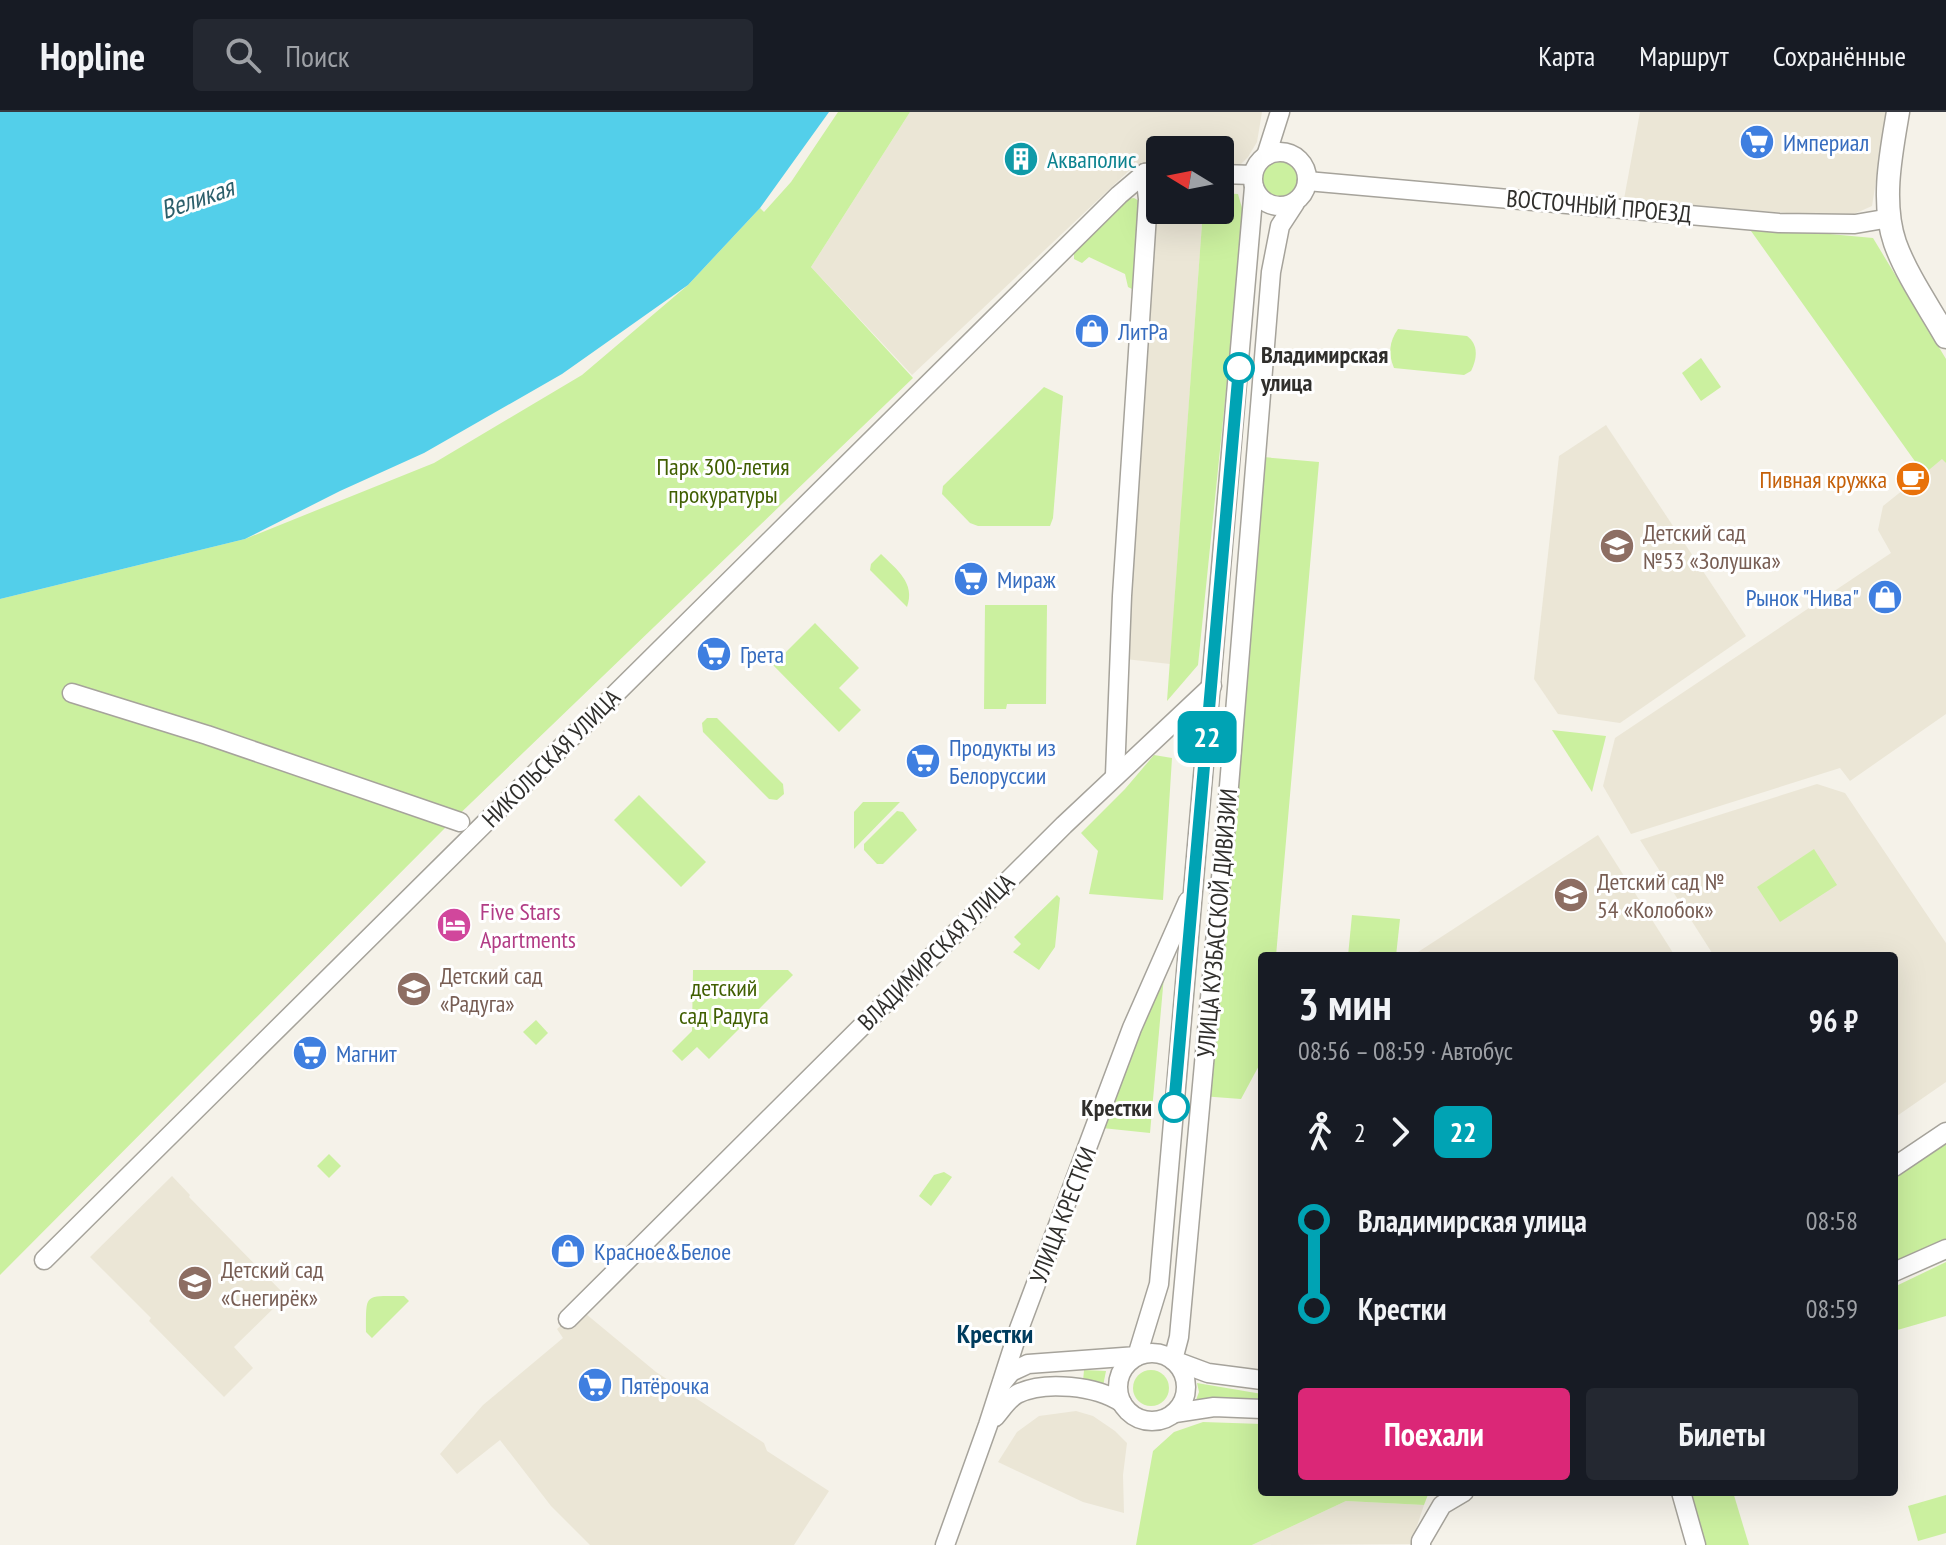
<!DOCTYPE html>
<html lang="ru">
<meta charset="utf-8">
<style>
:root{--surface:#171b24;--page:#242831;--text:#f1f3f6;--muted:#9ea1a6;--line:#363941;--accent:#db2777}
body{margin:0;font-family:"PT Sans Narrow",sans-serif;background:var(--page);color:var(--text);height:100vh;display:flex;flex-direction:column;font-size:30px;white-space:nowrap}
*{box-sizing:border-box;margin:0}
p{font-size:26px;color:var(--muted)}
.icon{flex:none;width:44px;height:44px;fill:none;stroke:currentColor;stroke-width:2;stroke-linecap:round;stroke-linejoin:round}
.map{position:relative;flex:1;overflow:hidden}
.drawer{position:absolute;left:1258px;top:840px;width:640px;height:544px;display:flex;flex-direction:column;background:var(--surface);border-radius:8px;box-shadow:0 8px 32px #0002}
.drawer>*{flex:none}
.badge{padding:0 16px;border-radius:12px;font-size:28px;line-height:52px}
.needle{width:52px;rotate:280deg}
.fabs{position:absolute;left:1146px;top:24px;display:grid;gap:16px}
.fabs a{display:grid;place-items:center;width:88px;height:88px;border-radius:8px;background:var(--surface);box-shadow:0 8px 32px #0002;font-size:40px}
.map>.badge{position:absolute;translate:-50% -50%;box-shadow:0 0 0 4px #fff}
.legs{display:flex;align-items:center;gap:12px;height:88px;padding:0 40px;font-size:26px}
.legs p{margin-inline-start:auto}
.headline{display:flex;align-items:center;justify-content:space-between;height:136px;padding:0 40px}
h1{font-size:44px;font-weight:700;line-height:60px}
.action{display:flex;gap:16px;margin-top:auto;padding:16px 40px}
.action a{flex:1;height:92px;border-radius:8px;background:var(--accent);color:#fff;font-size:32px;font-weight:700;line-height:92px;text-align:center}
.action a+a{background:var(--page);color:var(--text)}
ul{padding:0 40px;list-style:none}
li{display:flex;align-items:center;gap:28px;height:88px;font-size:30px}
li i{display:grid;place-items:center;width:12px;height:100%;margin:0 10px;background:currentColor}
li i::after{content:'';width:20px;height:20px;margin:-10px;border:6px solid;border-radius:50%;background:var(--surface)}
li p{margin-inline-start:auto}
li:first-child i{background:linear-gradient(#0000 50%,currentColor 0)}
li:last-child i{background:linear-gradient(currentColor 50%,#0000 0)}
header{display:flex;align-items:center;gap:48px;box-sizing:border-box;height:112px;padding:0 40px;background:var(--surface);border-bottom:2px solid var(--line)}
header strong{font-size:38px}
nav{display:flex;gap:44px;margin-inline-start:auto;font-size:28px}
.search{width:560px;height:72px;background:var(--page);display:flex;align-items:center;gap:20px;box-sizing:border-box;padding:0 28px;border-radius:8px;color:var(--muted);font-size:30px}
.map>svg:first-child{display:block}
.built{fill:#ebe6d6}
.green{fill:#cbf09f}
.water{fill:#53cfea}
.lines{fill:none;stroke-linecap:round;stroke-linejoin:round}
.minor-casing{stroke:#a6a39b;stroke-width:21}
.major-casing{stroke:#a6a39b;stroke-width:25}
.minor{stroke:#fff;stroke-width:18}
.major{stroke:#fff;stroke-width:22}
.line-1-casing{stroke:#fff;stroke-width:18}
.line-1{stroke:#00a3b4;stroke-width:12}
.stop-1-dot{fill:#fff;stroke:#00a3b4;stroke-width:4}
.labels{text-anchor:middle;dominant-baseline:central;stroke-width:6;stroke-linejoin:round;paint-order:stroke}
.shop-label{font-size:24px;fill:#366cbe;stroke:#fff;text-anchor:start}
.culture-label{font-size:24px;fill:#0d838f;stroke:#fff;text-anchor:start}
.street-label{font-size:24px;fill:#302f2c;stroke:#fff}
.stop-label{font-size:24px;font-weight:bold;fill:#302f2c;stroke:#fff;text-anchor:start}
.park-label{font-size:24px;fill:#405f02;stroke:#fff}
.food-label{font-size:24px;fill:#c56008;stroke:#fff;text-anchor:end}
.education-label{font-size:24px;fill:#785e54;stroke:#fff;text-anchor:start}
.hotel-label{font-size:24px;fill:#b23c85;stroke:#fff;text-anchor:start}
.water-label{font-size:26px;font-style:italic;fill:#2c5f6b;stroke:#fff}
.neighbourhood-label{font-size:26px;font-weight:bold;fill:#003c5d;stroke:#fff}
</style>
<header>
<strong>Hopline</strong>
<div class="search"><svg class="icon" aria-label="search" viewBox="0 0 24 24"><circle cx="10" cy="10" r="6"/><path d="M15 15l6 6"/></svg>Поиск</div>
<nav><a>Карта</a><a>Маршрут</a><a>Сохранённые</a></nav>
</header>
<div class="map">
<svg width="1946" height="1433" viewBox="0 0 1946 1433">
<rect width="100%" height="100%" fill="#f5f2e9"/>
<g class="built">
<path d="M910 0H1262L1257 30 1248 45 1239 54 1220 57V38H1160V55L1134 54 912 263 811 155Z"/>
<path d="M1640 0H1887L1872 94 1845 106 1624 87Z"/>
<path d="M1153 88H1160V98H1203L1170 552 1125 547Z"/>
<path d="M1606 313 1746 524 1620 611 1558 602 1534 567 1559 344Z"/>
<path d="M1943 346 1946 351V602L1850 669 1840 656 1631 722 1603 674 1615 626 1891 441 1878 418 1883 394Z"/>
<path d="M1817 672 1845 681 1946 831V970L1894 1006V844H1714L1640 728Z"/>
<path d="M1598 723 1675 844H1414L1415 842Z"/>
<path d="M172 1064 190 1083 189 1085 286 1184 234 1235 253 1256 224 1285 149 1209 151 1206 90 1145Z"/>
<path d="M580 1197 656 1260 764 1331 767 1339 829 1379 794 1433H590L551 1394 500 1328 457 1362 440 1342 483 1293 563 1226 557 1217Z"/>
<path d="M1076 1299 1093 1304 1115 1319 1127 1331 1123 1363 1124 1401 1083 1390 998 1350 1017 1320 1039 1304Z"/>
<path d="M1346 1389 1424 1393 1411 1432 1252 1433Z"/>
</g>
<g class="green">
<path d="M838 0H910L811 155 913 266 447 714 0 1163V487L245 427 434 351 582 263 688 173 760 96 764 100 791 70Z"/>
<circle cx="1280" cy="68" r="20"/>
<path d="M1220 81 1238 82 1244 103 1198 553 1167 589 1203 98H1220Z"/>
<path d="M1134 86 1141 90 1134 178 1128 175 1125 162 1089 145 1082 151 1074 147V141L1125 87Z"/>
<path d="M1765 116 1873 126 1946 247V351L1942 347 1924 362 1751 119Z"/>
<path d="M1398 217 1467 224C1479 233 1477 247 1471 259L1464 263 1394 256C1388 242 1389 230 1398 217Z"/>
<path d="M1701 246 1721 275 1701 289 1682 261Z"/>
<path d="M1044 275 1063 284 1053 406 1050 414H978L970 411 942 382 943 374Z"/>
<path d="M1263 345 1319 350 1276 844H1262V948L1241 987 1201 984Z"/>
<path d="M881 442C896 457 916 471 907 495L870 458 871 452Z"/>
<path d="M985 493H1047L1046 592H1007L1006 597H984Z"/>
<path d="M815 511 859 556 839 576 861 598 839 620 773 553Z"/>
<path d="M707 606H717L783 672 784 682 777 688 769 687 703 620 702 611Z"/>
<path d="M1552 618 1606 624 1592 680Z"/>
<path d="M1154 643 1172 646 1163 788 1089 782 1098 739 1081 721 1125 677Z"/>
<path d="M639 683 706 750 681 775 614 708Z"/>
<path d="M863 690H900L854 737V700Z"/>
<path d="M897 699 903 700 917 718 883 752H877L864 738V732Z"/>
<path d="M1814 737 1837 773 1780 810 1757 775Z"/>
<path d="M1057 783 1060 786 1055 835 1039 858 1013 840 1021 832 1014 825Z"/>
<path d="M1352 803 1400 807 1396 844H1348Z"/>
<path d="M693 858H788L793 863 709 947 697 935 682 949 672 939 692 919Z"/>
<path d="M1164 864 1150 1021 1102 1016 1159 869Z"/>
<path d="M536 908 548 921 536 933 523 920Z"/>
<path d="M1946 1030V1131L1894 1155V1064Z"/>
<path d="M329 1042 341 1054 329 1066 317 1054Z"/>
<path d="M944 1060 952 1065 931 1094 919 1084 934 1063Z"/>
<path d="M1946 1150V1204L1894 1219V1175Z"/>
<path d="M404 1184 409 1189 372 1226 366 1220C366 1180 364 1184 404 1184Z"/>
<circle cx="1151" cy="1276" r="18"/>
<path d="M1084 1258 1106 1259 1103 1274 1083 1269Z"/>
<path d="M1197 1271 1262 1282V1290L1232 1287 1196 1288 1199 1280Z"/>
<path d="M1203 1310 1262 1312V1380H1429L1424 1393 1346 1389 1252 1433H1136L1153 1339 1174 1320Z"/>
<path d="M1688 1380H1733L1749 1433H1703Z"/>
<path d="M1946 1383V1421L1918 1429 1908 1394Z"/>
</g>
<path class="water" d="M0 0H829L760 96 688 173 562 262 424 341 340 379 245 427 0 487Z"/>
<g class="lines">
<g class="minor-casing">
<g id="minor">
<circle cx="1280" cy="67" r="27"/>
<path d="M1266 44 1280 0"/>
<path d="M1220 62 1253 63"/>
<path d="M1307 69 1779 111 1855 112 1890 106"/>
<path d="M72 581 207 623 460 710"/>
<path d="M1115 663 1122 484 1148 87 1145 61"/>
<path d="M1894 1055 1946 1020"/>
<path d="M44 1148 1119 83 1145 61 1160 59"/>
<path d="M1894 1160 1946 1137"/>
<path d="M568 1207 1064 713 1212 574"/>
<circle cx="1152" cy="1275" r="34"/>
<path d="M1262 1268 1208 1261 1173 1248 1179 1225 1226 711 1271 160 1280 114 1295 91"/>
<path d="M1002 1271 1011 1260 1028 1252 1137 1244 1159 1172 1254 75"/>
<path d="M1175 1301 1214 1295 1262 1297"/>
<path d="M995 1305C1002 1297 1008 1287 1017 1282 1045 1268 1097 1274 1122 1291"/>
<path d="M1681 1380 1696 1433"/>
<path d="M945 1433 988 1313 1019 1217 1132 916 1188 789"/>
<path d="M1421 1433V1429L1442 1393 1464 1380"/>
</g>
</g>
<g class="major-casing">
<path id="major" d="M1898 0C1891 41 1881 90 1895 131 1907 164 1929 195 1946 225"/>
</g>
<use href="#minor" class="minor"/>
<use href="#major" class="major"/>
</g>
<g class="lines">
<g class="line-1-casing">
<path id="line-1" d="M1174 995 1239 256"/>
</g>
<use href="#line-1" class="line-1"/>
</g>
<defs>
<g id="supermarket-disc" transform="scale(1.8)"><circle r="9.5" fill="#3f7fe0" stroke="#fff"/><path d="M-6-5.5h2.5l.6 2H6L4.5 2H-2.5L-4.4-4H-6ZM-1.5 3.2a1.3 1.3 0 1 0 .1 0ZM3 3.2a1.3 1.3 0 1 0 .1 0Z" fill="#fff"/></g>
<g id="building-disc" transform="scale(1.8)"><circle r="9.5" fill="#0f9aa8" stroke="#fff"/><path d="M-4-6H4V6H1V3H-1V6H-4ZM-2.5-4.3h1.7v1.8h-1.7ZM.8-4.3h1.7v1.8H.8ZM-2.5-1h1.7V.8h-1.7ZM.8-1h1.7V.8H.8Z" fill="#fff"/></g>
<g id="shop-disc" transform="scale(1.8)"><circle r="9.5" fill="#3f7fe0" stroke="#fff"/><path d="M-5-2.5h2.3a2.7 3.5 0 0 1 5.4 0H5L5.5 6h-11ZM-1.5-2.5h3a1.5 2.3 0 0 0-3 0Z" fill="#fff"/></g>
<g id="cafe-disc" transform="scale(1.8)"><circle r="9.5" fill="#e8710a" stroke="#fff"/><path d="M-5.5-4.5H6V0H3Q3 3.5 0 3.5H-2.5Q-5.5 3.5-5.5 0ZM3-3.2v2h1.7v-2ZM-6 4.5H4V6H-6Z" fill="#fff"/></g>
<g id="school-disc" transform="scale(1.8)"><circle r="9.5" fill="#8d6e63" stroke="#fff"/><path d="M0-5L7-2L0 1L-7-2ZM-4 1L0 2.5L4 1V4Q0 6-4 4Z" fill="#fff"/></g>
<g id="hotel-disc" transform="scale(1.8)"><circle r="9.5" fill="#d1479c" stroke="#fff"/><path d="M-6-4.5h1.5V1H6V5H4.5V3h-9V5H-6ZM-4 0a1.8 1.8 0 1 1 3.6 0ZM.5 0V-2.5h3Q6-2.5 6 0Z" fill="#fff"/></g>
</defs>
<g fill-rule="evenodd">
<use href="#supermarket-disc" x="1757" y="30"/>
<use href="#building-disc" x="1021" y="47"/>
<use href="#shop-disc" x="1092" y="219"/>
<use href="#cafe-disc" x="1913" y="367"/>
<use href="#school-disc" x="1617" y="434"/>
<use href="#supermarket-disc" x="971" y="467"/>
<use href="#shop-disc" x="1885" y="485"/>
<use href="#supermarket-disc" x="714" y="542"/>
<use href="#supermarket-disc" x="923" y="649"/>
<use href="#school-disc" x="1571" y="783"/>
<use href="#hotel-disc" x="454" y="813"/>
<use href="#school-disc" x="414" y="877"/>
<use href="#supermarket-disc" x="310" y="941"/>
<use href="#shop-disc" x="568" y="1139"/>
<use href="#school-disc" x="195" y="1171"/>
<use href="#supermarket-disc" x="595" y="1273"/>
</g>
<g class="stop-1-dot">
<circle cx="1239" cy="256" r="14"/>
<circle cx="1174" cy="995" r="14"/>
</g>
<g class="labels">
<g class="shop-label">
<text x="1783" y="30">Империал</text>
<text x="1118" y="219">ЛитРа</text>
<text x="997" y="467">Мираж</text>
<text x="1859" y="485" text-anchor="end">Рынок "Нива"</text>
<text x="740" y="542">Грета</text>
<text x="949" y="635">Продукты из<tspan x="949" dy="28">Белоруссии</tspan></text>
<text x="336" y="941">Магнит</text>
<text x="594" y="1139">Красное&amp;Белое</text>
<text x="621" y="1273">Пятёрочка</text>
</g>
<g class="culture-label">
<text x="1047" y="47">Акваполис</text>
</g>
<g class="street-label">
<text transform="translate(1599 94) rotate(5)">ВОСТОЧНЫЙ ПРОЕЗД</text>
<text transform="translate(551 646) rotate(-45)">НИКОЛЬСКАЯ УЛИЦА</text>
<text transform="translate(1217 811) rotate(-85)">УЛИЦА КУЗБАССКОЙ ДИВИЗИИ</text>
<text transform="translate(936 840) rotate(-45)">ВЛАДИМИРСКАЯ УЛИЦА</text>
<text transform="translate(1063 1103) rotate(-69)">УЛИЦА КРЕСТКИ</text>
</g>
<g class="stop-label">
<text x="1261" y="242">Владимирская<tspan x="1261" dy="28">улица</tspan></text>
<text x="1152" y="995" text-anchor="end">Крестки</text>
</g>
<g class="park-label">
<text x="723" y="354">Парк 300-летия<tspan x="723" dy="28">прокуратуры</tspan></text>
<text x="724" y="875">детский<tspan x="724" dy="28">сад Радуга</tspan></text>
</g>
<g class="food-label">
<text x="1887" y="367">Пивная кружка</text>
</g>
<g class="education-label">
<text x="1643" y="420">Детский сад<tspan x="1643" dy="28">№53 «Золушка»</tspan></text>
<text x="1597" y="769">Детский сад №<tspan x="1597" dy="28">54 «Колобок»</tspan></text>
<text x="440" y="863">Детский сад<tspan x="440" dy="28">«Радуга»</tspan></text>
<text x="221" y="1157">Детский сад<tspan x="221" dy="28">«Снегирёк»</tspan></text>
</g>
<g class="hotel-label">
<text x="480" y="799">Five Stars<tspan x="480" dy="28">Apartments</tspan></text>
</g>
<g class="water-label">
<text transform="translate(197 86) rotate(-19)">Великая</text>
</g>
<g class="neighbourhood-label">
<text x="995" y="1221">Крестки</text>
</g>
</g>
</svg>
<div class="fabs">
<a><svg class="needle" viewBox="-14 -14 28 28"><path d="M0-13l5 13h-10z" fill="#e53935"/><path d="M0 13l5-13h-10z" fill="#9ea1a6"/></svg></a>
</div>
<b class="badge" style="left:1207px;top:625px;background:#00a3b4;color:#fff">22</b>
<section class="drawer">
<div class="headline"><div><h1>3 мин</h1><p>08:56 – 08:59 · Автобус</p></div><b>96 ₽</b></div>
<div class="legs"><svg class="icon" aria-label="walk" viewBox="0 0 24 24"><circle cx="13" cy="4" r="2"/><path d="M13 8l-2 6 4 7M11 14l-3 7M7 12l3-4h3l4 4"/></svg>2<svg class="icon" aria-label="forward" viewBox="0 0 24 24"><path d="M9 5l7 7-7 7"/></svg><b class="badge" style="background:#00a3b4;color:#fff">22</b></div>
<ul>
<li><i style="color:#00a3b4"></i><b>Владимирская улица</b><p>08:58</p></li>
<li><i style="color:#00a3b4"></i><b>Крестки</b><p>08:59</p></li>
</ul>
<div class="action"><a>Поехали</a><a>Билеты</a></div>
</section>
</div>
